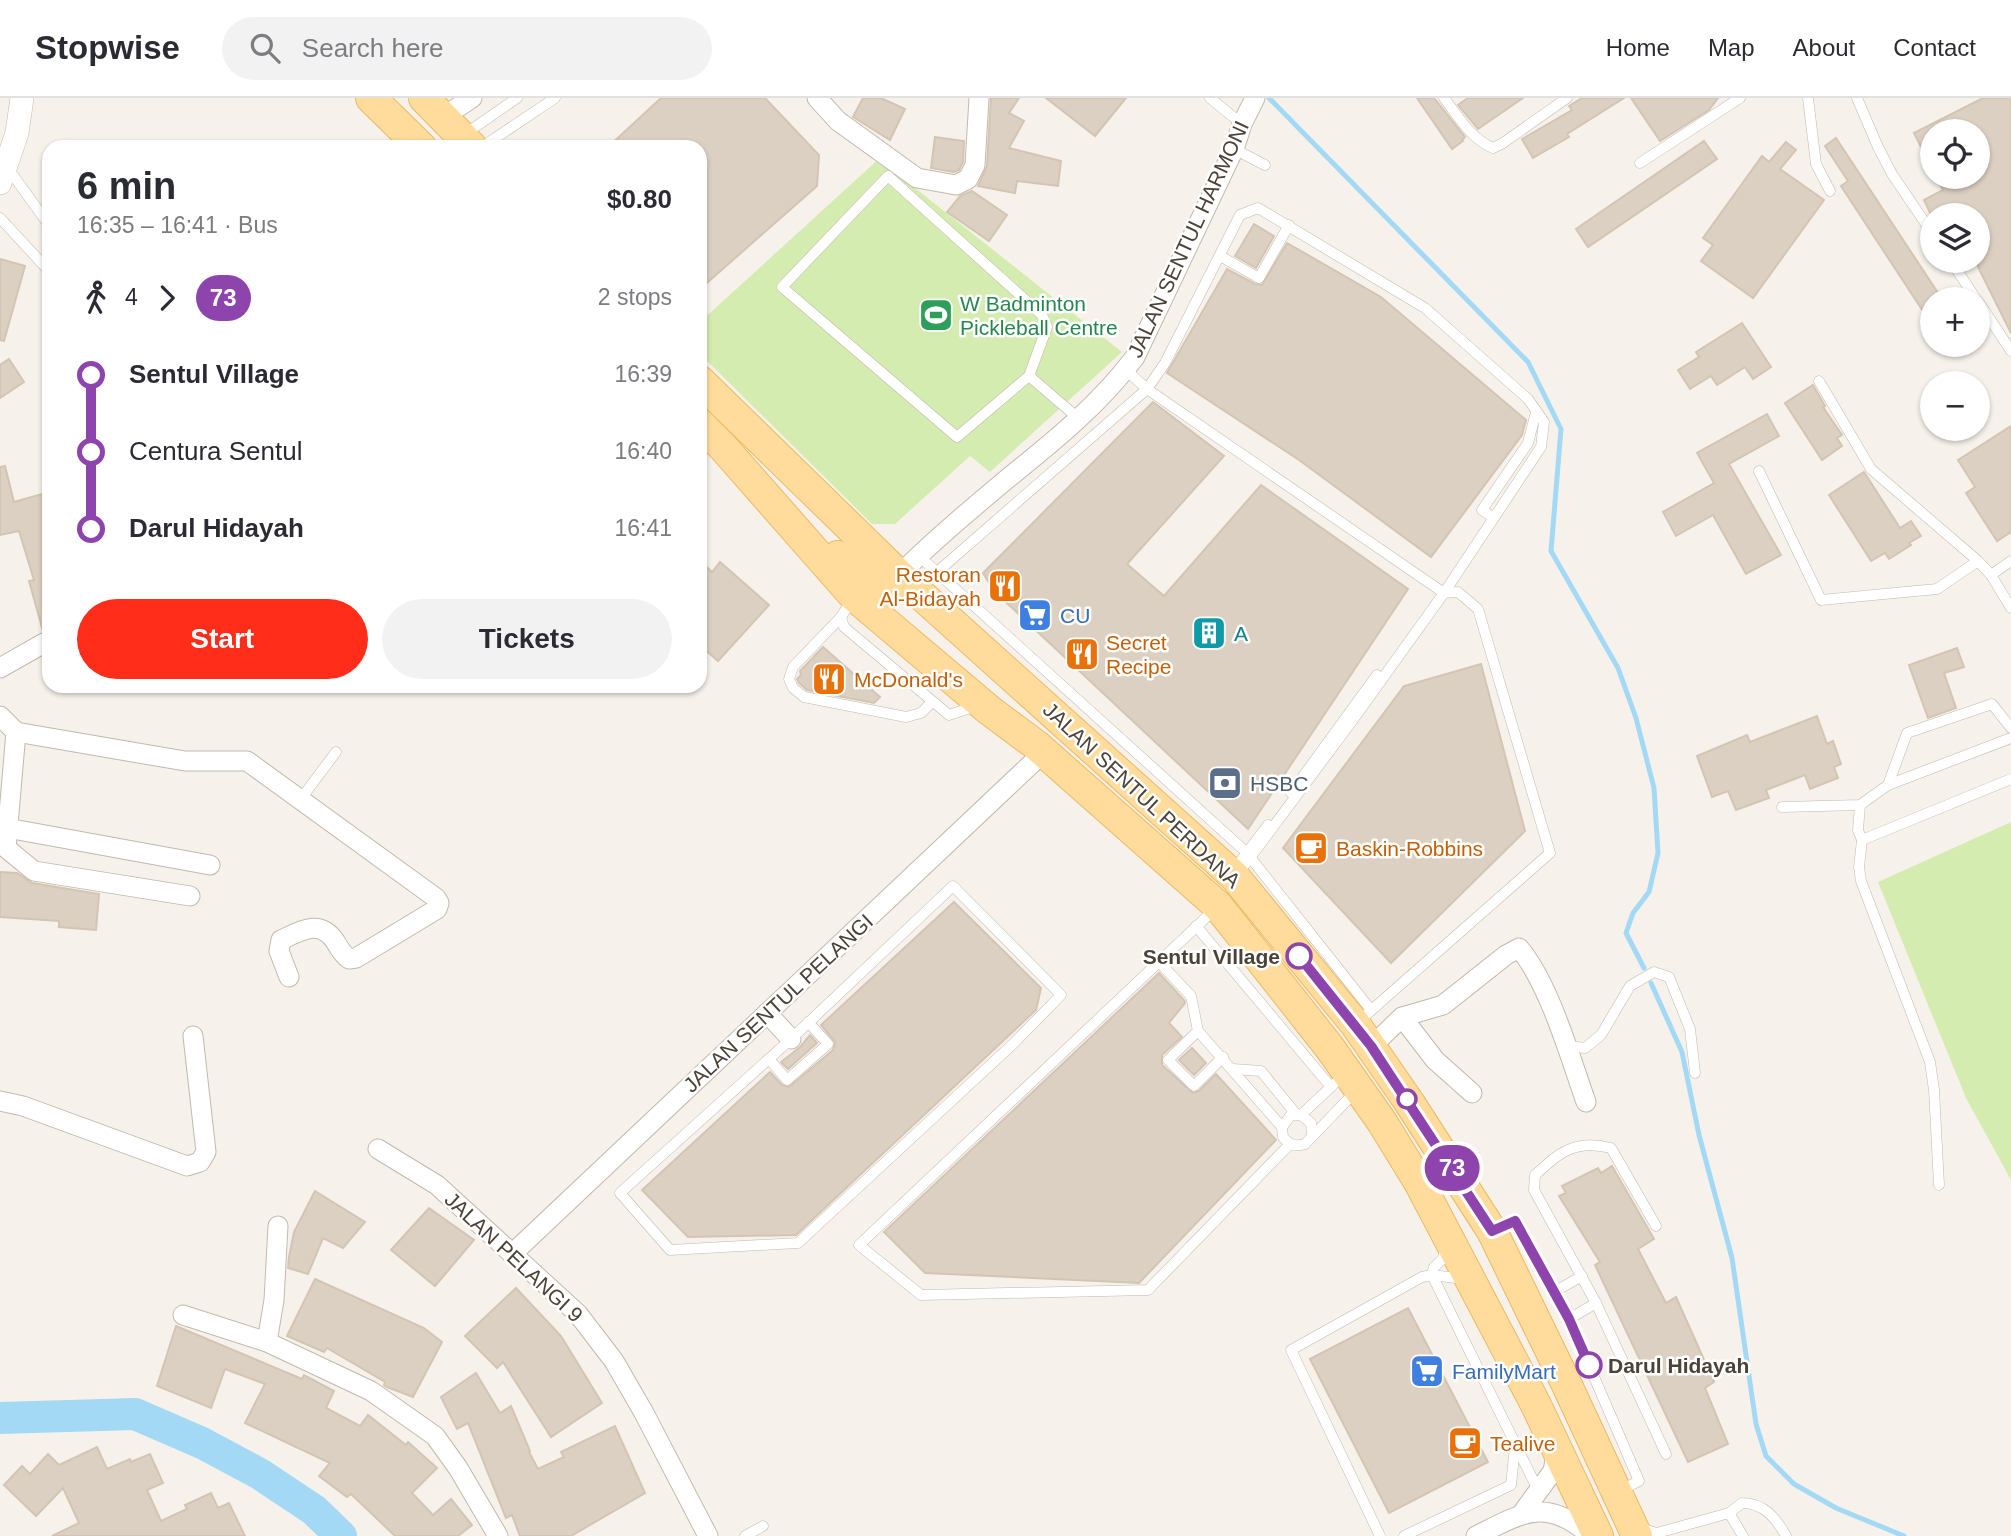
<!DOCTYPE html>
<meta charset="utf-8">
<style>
:root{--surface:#fff;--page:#f2f2f3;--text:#2b2b33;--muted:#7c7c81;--line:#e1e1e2;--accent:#ff2d19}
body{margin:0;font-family:Arial,sans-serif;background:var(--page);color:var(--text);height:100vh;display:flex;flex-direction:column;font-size:26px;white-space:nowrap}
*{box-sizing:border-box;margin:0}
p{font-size:23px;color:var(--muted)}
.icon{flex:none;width:38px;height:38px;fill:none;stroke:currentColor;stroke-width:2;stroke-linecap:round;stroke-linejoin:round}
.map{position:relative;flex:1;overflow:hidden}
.details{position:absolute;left:42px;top:42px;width:665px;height:553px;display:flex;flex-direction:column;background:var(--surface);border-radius:21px;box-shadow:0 2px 5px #0004}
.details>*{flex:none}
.badge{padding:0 14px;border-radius:23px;font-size:24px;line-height:46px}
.buttons{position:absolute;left:1920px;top:21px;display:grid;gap:14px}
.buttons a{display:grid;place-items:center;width:70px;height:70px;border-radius:50%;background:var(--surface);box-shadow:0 2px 5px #0004;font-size:35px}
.map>.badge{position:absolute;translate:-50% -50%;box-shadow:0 0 0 4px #fff}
.legs{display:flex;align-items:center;gap:10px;height:77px;padding:0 35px;font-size:23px}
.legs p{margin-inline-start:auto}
.overview{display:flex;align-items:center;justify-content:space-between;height:119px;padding:0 35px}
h1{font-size:38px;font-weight:700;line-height:52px}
.cta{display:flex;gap:14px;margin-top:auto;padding:14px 35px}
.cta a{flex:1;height:80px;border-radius:42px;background:var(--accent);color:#fff;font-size:28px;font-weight:700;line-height:80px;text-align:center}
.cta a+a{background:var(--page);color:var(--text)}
ul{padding:0 35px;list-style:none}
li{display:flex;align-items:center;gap:24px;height:77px;font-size:26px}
li i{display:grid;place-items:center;width:10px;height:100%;margin:0 9px;background:currentColor}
li i::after{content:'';width:18px;height:18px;margin:-9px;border:5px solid;border-radius:50%;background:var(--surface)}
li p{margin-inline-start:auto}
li:first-child i{background:linear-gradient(#0000 50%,currentColor 0)}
li:last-child i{background:linear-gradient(currentColor 50%,#0000 0)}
header{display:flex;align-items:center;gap:42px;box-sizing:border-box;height:98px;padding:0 35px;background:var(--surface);border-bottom:2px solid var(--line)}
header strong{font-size:33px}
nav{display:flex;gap:38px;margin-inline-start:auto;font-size:24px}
.search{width:490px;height:63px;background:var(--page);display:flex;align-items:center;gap:18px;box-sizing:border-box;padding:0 24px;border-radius:38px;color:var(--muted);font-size:26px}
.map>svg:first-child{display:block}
.green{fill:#d5ecb1}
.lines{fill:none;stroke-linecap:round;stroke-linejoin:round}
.stream{stroke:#a4d9f5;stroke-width:5}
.river{stroke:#a4d9f5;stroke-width:32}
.building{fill:#dcd0c2;stroke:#d4c5b2;stroke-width:2}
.service-casing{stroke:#c2b9ac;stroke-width:11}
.minor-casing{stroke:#c2b9ac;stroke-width:21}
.tertiary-casing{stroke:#c2b9ac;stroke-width:24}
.primary-casing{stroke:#ecba63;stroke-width:32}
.service{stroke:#fff;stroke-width:10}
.minor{stroke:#fff;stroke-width:19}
.tertiary{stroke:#fff;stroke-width:23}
.primary{stroke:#ffdc9b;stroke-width:30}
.line-1-casing{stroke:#fff;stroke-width:16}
.line-1{stroke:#8e44ad;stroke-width:10}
.stop-1-dot{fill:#fff;stroke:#8e44ad;stroke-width:3.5}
.labels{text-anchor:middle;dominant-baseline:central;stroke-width:5;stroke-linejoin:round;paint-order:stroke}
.street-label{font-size:21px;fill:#4b4238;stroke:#fff}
.leisure-label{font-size:21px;fill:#27864d;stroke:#fff;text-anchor:start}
.food-label{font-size:21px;fill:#c56008;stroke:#fff;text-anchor:start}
.shop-label{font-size:21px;fill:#366cbe;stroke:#fff;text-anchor:start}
.culture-label{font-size:21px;fill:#0d838f;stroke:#fff;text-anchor:start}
.service-label{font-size:21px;fill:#4e5e75;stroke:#fff;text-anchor:start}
.stop-label{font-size:21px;font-weight:bold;fill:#4b4238;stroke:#fff;text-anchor:end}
</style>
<header>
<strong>Stopwise</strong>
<div class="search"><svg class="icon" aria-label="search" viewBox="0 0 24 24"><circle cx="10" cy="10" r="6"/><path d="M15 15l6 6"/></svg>Search here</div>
<nav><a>Home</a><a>Map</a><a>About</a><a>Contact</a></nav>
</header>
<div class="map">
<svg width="2011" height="1438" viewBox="0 0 2011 1438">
<rect width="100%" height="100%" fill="#f6f2eb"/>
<g class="green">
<path d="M882 58 910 86 1122 254 990 374 970 358 895 426H872L700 256V224Z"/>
<path d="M2011 724V1082L1966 1000 1878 784Z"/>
</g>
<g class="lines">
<g class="stream">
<path d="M1269 0 1528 264 1561 331 1551 453 1618 570 1636 620 1654 690 1658 755 1649 794 1633 815 1626 835 1644 870"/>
<path d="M1651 885 1682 954 1699 1037 1732 1160 1756 1326 1766 1358 1794 1386 1836 1410 1904 1438"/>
</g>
<path class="river" d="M0 1320 135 1316 202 1345 260 1376 314 1412 341 1438"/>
</g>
<g class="building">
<path d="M661 0H765L819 57 817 88 700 191V49H608Z"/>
<path d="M863 0H881L905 11 890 42 853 19Z"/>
<path d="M991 0H1019L1009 15 1024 23 1009 50 1061 63 1058 88 1017 83 1015 95 978 88 987 68Z"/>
<path d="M1046 0H1126L1095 38Z"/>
<path d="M1417 0H1434L1465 39 1462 42 1463 43 1452 51Z"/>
<path d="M1468 0H1523L1478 31 1458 7Z"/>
<path d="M1582 0H1624L1567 36 1569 39 1533 60 1522 41 1572 12 1569 8Z"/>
<path d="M1631 0H1718L1709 12 1660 43Z"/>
<path d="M1983 0H2011V235L1978 169V117H1931L1924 102 1943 92 1936 79H1978V33H1932V71L1914 35Z"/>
<path d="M935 39 964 43 963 64 959 72 954 74 931 70Z"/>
<path d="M1836 40 1942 201H1932V227L1841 88 1848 83 1825 48Z"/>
<path d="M1704 43 1717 61 1588 149 1576 131Z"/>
<path d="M1786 44 1796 52 1780 71 1824 102 1753 200 1701 163 1713 147 1703 140 1762 58 1769 64Z"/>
<path d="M972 93 1007 117 989 143 947 114 960 98Z"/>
<path d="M1254 126 1274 138 1256 170 1235 158Z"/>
<path d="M1287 145 1381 199 1526 322 1522 337 1431 459 1299 362 1167 275 1227 171 1255 186 1262 187Z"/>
<path d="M0 161 25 168 4 243 0 242Z"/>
<path d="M1742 225 1771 269 1753 281 1745 269 1717 287 1711 278 1690 291 1678 272 1699 259 1696 254Z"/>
<path d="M9 261 24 284 0 300V267Z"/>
<path d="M1813 287 1825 308 1823 309 1842 337 1837 340 1842 348 1822 362 1785 305Z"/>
<path d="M1153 304 1224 358 1127 466 1164 498 1261 387 1408 491 1248 731 994 493 983 475Z"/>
<path d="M1767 316 1779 338 1729 366 1781 457 1746 476 1713 417 1676 438 1663 414 1714 385 1697 355Z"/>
<path d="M2011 328V434L1997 443 1966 395 1975 389 1958 362Z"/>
<path d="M5 368 14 404 49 394V534L43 533 29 483 34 482 19 433 0 437V369Z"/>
<path d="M1864 374 1900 430 1911 423 1921 438 1909 445 1911 447 1889 461 1885 455 1871 463 1829 397Z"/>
<path d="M700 463 712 474 720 464 769 507 718 563 700 547Z"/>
<path d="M823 549 880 599 874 605 807 592 799 585 797 581 801 577 800 573Z"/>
<path d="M1957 550 1964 569 1944 575 1956 610 1928 620 1909 567Z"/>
<path d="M1481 566 1525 733 1391 865 1283 750 1404 588Z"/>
<path d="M1817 618 1827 646 1833 643 1841 666 1834 669 1838 680 1810 691 1805 677 1766 692 1769 700 1736 712 1728 693 1712 699 1697 658 1747 637 1750 644Z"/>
<path d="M0 774 17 775 32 785 99 796 96 832 59 829V823L0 819Z"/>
<path d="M954 804 1041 890 1036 912 796 1137 688 1139 642 1092 770 974 782 987 789 989 833 952 835 944 821 927Z"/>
<path d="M1159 875 1184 902 1185 905 1169 925 1182 939 1162 957V967L1193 995 1199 993 1216 976 1276 1042 1139 1185 925 1175 884 1134Z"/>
<path d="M810 937 817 945 788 971 781 964 800 949Z"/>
<path d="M1192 950 1206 965 1194 977 1179 962Z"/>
<path d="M1612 1068 1654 1141 1638 1151 1666 1205 1676 1199 1714 1284 1705 1290 1728 1346 1688 1364 1595 1167 1600 1164 1559 1098 1566 1095 1562 1088 1598 1070 1601 1075Z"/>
<path d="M315 1093 365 1124 343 1150 323 1140 308 1176 288 1170 289 1159 294 1134Z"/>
<path d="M429 1110 474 1142 435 1188 391 1152Z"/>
<path d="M315 1181 424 1230 442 1244 413 1299 387 1289 384 1287 385 1284 327 1250 324 1254 287 1238Z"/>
<path d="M516 1190 561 1238 602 1305 551 1339 503 1264 497 1270 465 1238Z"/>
<path d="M1408 1210 1488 1364 1389 1415 1310 1261Z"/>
<path d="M176 1228 302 1281 304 1277 334 1293 326 1310 360 1328 368 1317 406 1347 408 1344 437 1370 412 1395 433 1417 451 1401 472 1427 458 1438H395L351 1396 347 1399 319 1378 330 1365 245 1325 265 1286 225 1271 211 1310 157 1288Z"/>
<path d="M476 1275 500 1315 511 1308 530 1353 529 1354 538 1371 564 1359 561 1354 615 1328 645 1395 571 1438H520L512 1417 506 1420 468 1325 457 1331 441 1299Z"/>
<path d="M97 1349 107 1371 130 1361 131 1364 150 1356 163 1385 147 1392 161 1423 187 1411 185 1407 211 1395 218 1410 229 1405 245 1438H52L79 1425 63 1390 36 1418 4 1387 22 1368 30 1376 48 1356 59 1367Z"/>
</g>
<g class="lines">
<g class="service-casing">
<g id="service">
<path d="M1210 0 1242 26"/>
<path d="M1444 0C1458 18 1471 41 1493 50L1503 45 1567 0"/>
<path d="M1808 0 1816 66 1830 93"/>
<path d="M1857 0 1878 49 1892 76 1932 135"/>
<path d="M465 36 517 0"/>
<path d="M482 49 555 0"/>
<path d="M1234 51 1265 67"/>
<path d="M1640 65 1740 0"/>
<path d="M7 69 49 127"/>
<path d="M888 78 1042 217 1047 229 1029 278 957 339 782 189Z"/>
<path d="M0 120 49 173"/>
<path d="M1220 158 1259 180 1289 127"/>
<path d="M1951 163 1976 201"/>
<path d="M1978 203 2011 253"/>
<path d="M1125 271 1147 291 1444 495"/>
<path d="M1029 278 1078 320"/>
<path d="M1819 283 1871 371 1978 463 1991 477 2011 510"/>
<path d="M1759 373 1821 502 1937 491 1978 463"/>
<path d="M1494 420 1482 412 1528 345 1536 314"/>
<path d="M919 458 1246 754 1371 912"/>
<path d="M936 475 1147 291 1165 265 1240 117 1258 110 1425 210 1528 301 1544 324 1541 349 1444 495 1352 623 1238 776"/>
<path d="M1991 477 2011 463"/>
<path d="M853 500 841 519 844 529 949 617 979 607"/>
<path d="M841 519 793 569 789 581 793 590 804 599 906 619 921 615 932 604"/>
<path d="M1888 687 1907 635 1992 606 2011 630"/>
<path d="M1291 695 1377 577"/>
<path d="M300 702 336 654"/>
<path d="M1860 707 1858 732 1862 742 1859 769 1861 783 1930 964 1934 992 1939 1087"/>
<path d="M1782 709 1860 707 1888 687 2011 640"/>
<path d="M1862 742 2011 681"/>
<path d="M1233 773 1268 727"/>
<path d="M953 788 1061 897 1013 946 798 1145 670 1152 620 1095 791 941Z"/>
<path d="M1215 811 859 1147 921 1197 1148 1192 1290 1046"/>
<path d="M1196 828 1331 989"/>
<path d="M1159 864 1191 898 1198 933 1282 1029 1283 1039C1289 1047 1295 1049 1305 1046L1356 993"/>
<path d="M1358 924 1550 755 1478 511 1458 494 1442 495"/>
<path d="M1198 933 1168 962 1194 988 1223 959"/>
<path d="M1567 948 1585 950 1601 937 1630 888 1654 874 1669 879 1690 931 1695 975"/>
<path d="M769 961 787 982 828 946 808 924"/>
<path d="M1233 971 1261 973 1296 1016"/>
<path d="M1301 1017 1334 986"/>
<path d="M1282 1029 1291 1017H1301L1311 1025 1312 1038"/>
<path d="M1656 1128 1611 1050C1575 1041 1560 1054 1535 1077L1534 1092 1596 1205 1666 1356"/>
<path d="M1496 1132 1515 1123 1569 1221 1639 1383 1619 1393"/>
<path d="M1445 1149 1443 1161 1434 1169 1432 1177 1538 1392"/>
<path d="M1554 1194 1582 1178"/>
<path d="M1569 1221 1596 1205"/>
<path d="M1729 1415 1742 1405C1764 1405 1776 1420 1786 1438"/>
<path d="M1639 1430 1657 1435 1729 1415 1743 1438"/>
<path d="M745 1438 763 1428"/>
<path d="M1380 1438 1291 1252 1422 1179 1432 1177 1464 1181"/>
<path d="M1404 1438 1511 1387 1515 1349"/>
</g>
</g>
<g class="minor-casing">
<g id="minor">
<path d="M817 0 838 23 917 80 956 87 968 81 975 67 979 0"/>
<path d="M443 19 472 0"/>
<path d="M899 477C933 443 970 412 1007 381 1053 344 1100 306 1135 259L1234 51 1242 26 1255 0"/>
<path d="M0 570 44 545"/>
<path d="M0 618 16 634 6 750 34 773 190 798"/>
<path d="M16 634 185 663H247L436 800 439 805 437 811 356 860 349 861C342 856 339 850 335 843 320 821 302 832 281 842L279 853 289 879"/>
<path d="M7 730 210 767"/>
<path d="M767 915 791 941"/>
<path d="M1402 919 1435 962 1472 995"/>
<path d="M1372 948 1402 919 1443 907 1506 857 1519 850C1549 885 1570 959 1586 1004"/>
<path d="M0 1003 23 1008 187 1068 200 1064 206 1054 193 938"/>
<path d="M378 1051 437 1087 578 1216 614 1263 644 1315 708 1438"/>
<path d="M512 1156 1044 654"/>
<path d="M183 1217 267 1244 371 1293 435 1338 458 1370 498 1438"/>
<path d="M267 1244 274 1202 278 1128"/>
<path d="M1523 1414 1553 1373 1557 1352"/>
<path d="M1476 1438C1522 1415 1546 1398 1591 1438"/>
</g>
</g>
<g class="tertiary-casing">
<path id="tertiary" d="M0 85 17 35 22 0"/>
</g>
<g class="primary-casing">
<g id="primary">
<path d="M371 0 421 49"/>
<path d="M424 0 472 49"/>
<path d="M700 283 899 477 1235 779 1355 926 1409 1004 1492 1133 1566 1285 1637 1438"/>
<path d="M700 326 722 348 854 498 989 612 1036 647 1218 808 1330 950 1382 1024 1420 1086 1536 1307 1598 1438"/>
<path d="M838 458C858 477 863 484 891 487"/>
</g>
</g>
<use href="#service" class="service"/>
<use href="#minor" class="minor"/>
<use href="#tertiary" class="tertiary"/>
<use href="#primary" class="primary"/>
</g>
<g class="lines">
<g class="line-1-casing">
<path id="line-1" d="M1299 858 1371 948 1492 1133 1515 1123 1569 1221 1589 1267"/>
</g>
<use href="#line-1" class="line-1"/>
</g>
<defs>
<g id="stadium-square" transform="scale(1.75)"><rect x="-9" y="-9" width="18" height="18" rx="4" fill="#2e9e5b" stroke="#fff"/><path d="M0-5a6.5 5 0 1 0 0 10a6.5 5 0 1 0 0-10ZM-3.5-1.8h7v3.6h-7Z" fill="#fff"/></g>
<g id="restaurant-square" transform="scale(1.75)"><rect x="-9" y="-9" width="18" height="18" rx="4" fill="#e8710a" stroke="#fff"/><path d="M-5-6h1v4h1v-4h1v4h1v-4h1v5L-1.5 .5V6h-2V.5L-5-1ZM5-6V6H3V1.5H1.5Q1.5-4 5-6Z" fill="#fff"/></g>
<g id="supermarket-square" transform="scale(1.75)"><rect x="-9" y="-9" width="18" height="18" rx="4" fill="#3f7fe0" stroke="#fff"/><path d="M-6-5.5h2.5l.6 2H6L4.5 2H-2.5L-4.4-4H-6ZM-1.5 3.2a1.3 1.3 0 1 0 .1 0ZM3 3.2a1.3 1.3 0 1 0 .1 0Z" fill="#fff"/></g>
<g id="building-square" transform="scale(1.75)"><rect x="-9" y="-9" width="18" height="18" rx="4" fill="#0f9aa8" stroke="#fff"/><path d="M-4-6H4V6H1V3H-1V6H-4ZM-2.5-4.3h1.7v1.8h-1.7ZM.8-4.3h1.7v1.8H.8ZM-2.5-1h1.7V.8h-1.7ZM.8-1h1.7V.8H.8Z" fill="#fff"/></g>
<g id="bank-square" transform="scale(1.75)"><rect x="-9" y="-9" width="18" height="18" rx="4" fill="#5c6f8a" stroke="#fff"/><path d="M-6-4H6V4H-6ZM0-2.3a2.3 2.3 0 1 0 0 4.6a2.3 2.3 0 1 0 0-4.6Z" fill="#fff"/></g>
<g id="cafe-square" transform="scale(1.75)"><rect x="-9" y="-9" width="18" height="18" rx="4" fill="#e8710a" stroke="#fff"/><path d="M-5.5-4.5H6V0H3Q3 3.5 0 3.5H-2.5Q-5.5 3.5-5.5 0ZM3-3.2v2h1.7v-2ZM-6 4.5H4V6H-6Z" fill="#fff"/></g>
</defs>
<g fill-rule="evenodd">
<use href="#stadium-square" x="936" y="217"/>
<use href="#restaurant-square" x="1005" y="488"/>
<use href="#supermarket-square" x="1035" y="517"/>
<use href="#building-square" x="1209" y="535"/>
<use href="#restaurant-square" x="1082" y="556"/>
<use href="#restaurant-square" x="829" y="581"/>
<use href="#bank-square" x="1225" y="685"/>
<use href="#cafe-square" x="1311" y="750"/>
<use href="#supermarket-square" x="1427" y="1273"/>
<use href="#cafe-square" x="1465" y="1345"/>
</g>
<g class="stop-1-dot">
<circle cx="1299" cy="858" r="12"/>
<circle cx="1407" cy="1001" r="9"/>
<circle cx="1589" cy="1267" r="12"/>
</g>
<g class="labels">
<g class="street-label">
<text transform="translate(1188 141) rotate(-65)">JALAN SENTUL HARMONI</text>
<text transform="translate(1142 697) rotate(43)">JALAN SENTUL PERDANA</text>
<text transform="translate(778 905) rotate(-43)">JALAN SENTUL PELANGI</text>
<text transform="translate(514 1159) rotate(43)">JALAN PELANGI 9</text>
</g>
<g class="leisure-label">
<text x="960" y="205">W Badminton<tspan x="960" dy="24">Pickleball Centre</tspan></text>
</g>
<g class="food-label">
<text x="981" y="476" text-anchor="end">Restoran<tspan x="981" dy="24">Al-Bidayah</tspan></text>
<text x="1106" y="544">Secret<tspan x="1106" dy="24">Recipe</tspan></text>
<text x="854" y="581">McDonald's</text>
<text x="1336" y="750">Baskin-Robbins</text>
<text x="1490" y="1345">Tealive</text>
</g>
<g class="shop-label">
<text x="1060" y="517">CU</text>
<text x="1452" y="1273">FamilyMart</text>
</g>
<g class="culture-label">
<text x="1234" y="535">A</text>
</g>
<g class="service-label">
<text x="1250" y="685">HSBC</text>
</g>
<g class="stop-label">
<text x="1280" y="858">Sentul Village</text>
<text x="1608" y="1267" text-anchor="start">Darul Hidayah</text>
</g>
</g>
</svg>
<div class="buttons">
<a><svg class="icon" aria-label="locate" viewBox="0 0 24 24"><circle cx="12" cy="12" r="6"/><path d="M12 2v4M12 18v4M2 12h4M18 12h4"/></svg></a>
<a><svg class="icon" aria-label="layers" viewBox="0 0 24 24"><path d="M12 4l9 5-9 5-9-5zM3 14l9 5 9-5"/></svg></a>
<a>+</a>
<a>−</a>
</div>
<b class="badge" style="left:1452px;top:1070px;background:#8e44ad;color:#fff">73</b>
<section class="details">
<div class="overview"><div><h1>6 min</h1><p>16:35 – 16:41 · Bus</p></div><b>$0.80</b></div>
<div class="legs"><svg class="icon" aria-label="walk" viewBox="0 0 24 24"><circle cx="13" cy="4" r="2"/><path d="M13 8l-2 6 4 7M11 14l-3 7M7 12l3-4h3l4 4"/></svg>4<svg class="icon" aria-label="forward" viewBox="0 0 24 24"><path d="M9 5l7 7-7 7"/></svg><b class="badge" style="background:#8e44ad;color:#fff">73</b><p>2 stops</p></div>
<ul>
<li><i style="color:#8e44ad"></i><b>Sentul Village</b><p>16:39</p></li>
<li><i style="color:#8e44ad"></i><span>Centura Sentul</span><p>16:40</p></li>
<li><i style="color:#8e44ad"></i><b>Darul Hidayah</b><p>16:41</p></li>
</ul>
<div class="cta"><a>Start</a><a>Tickets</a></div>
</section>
</div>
